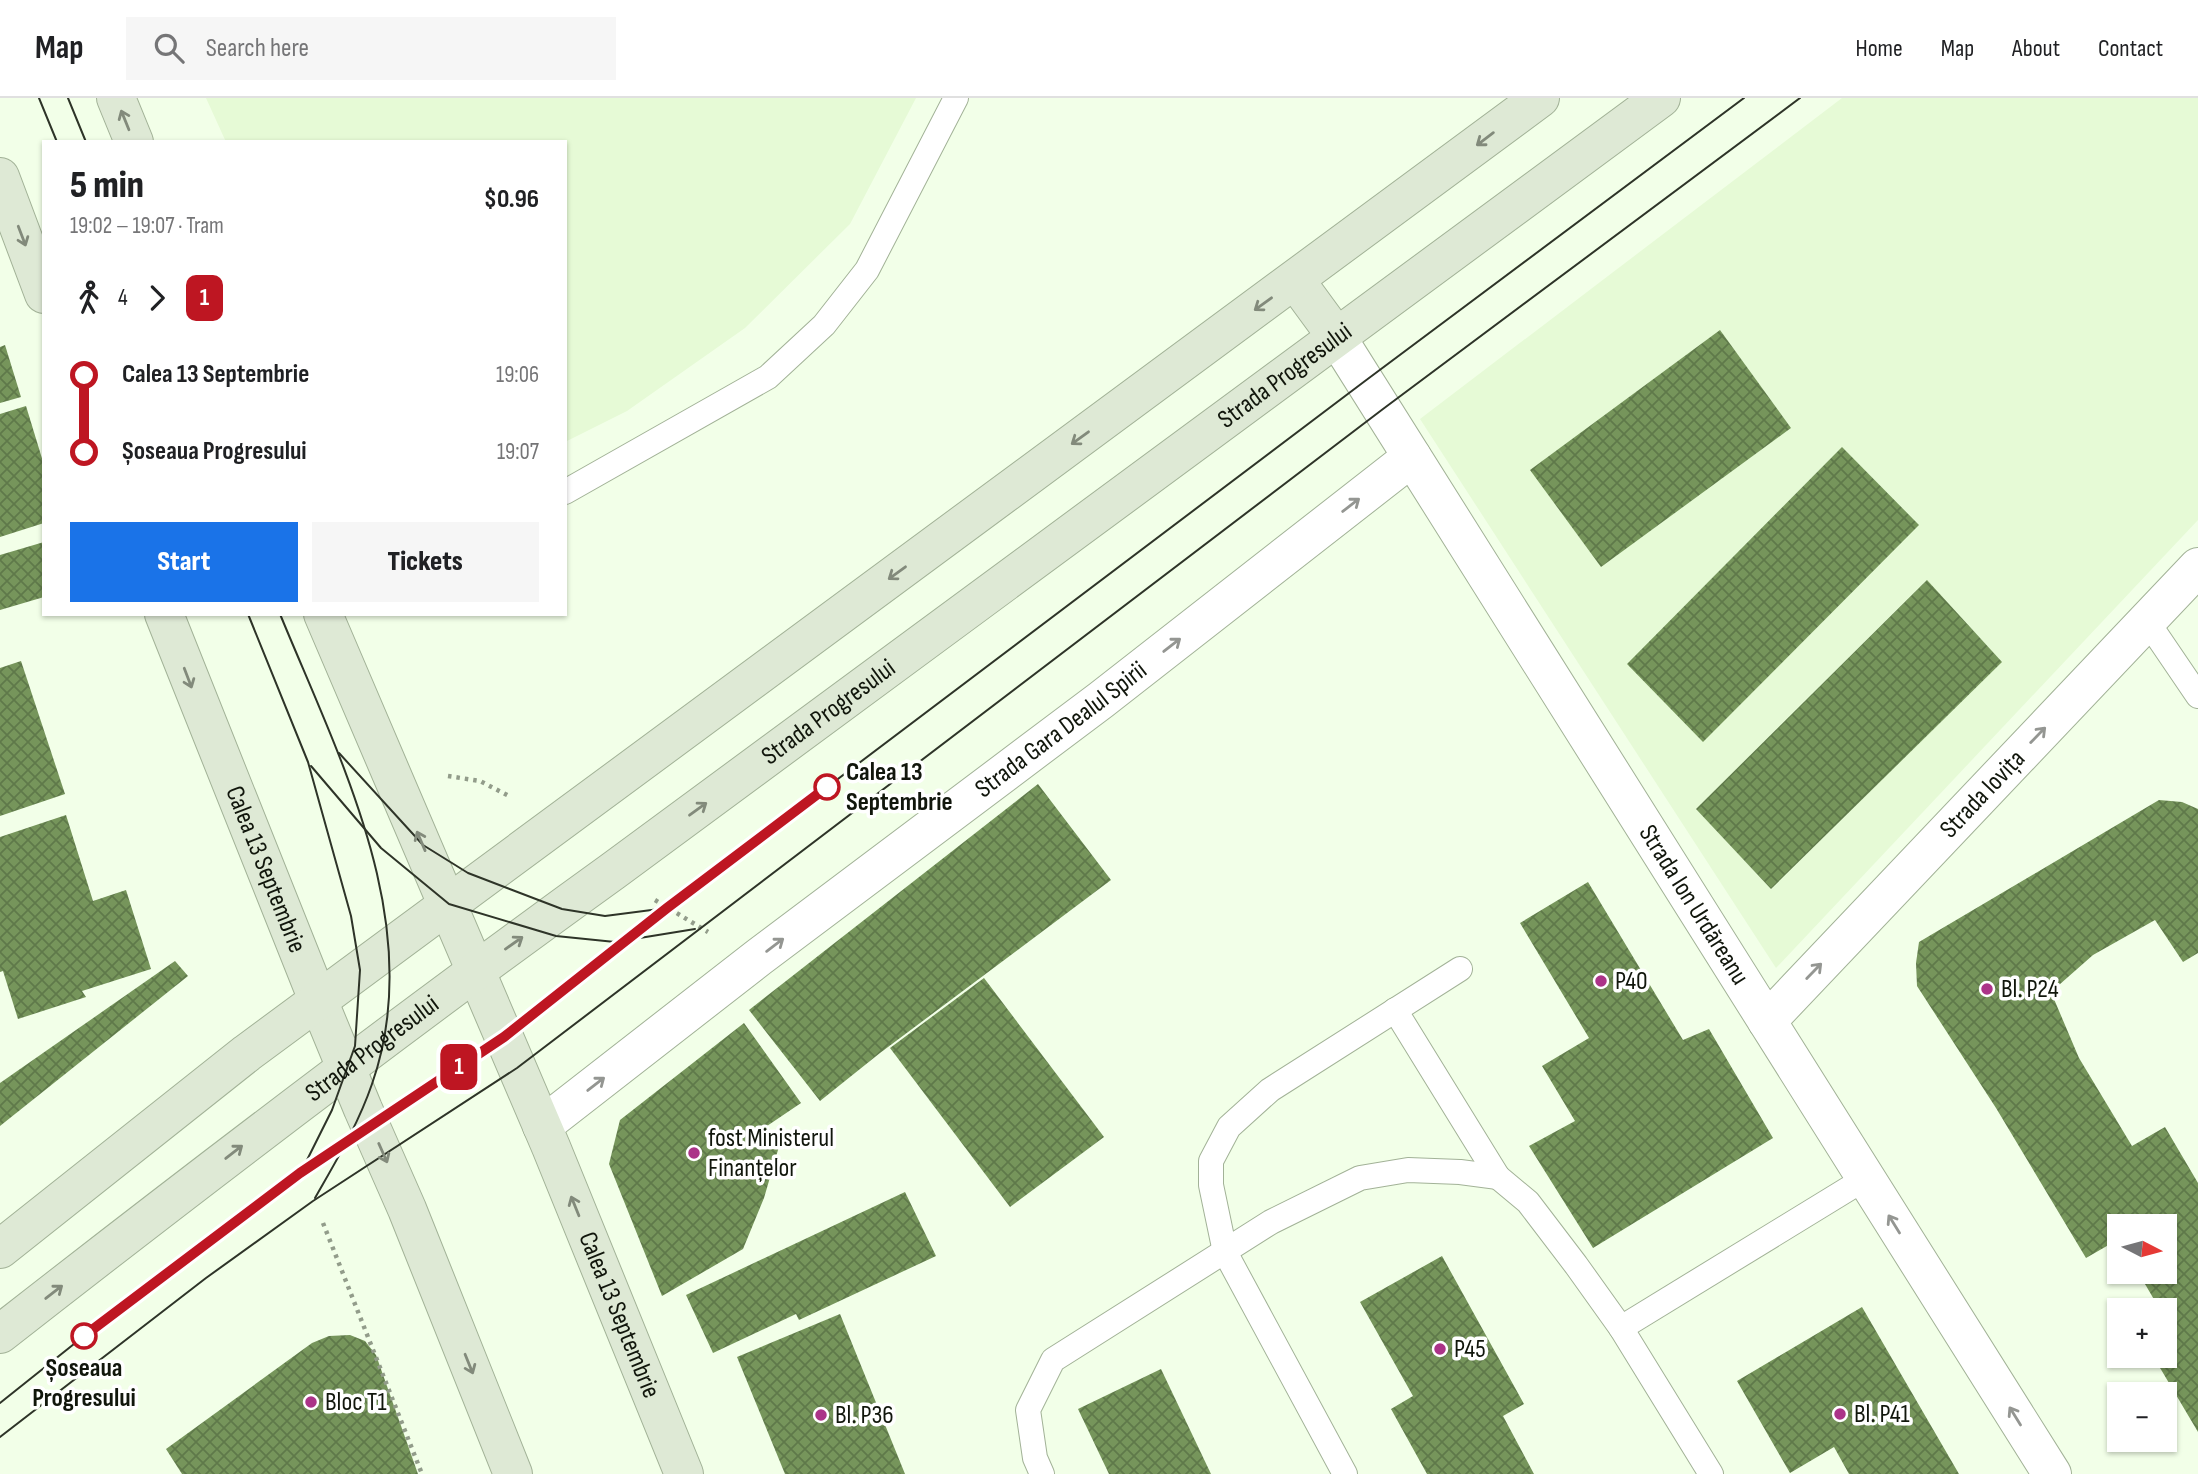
<!DOCTYPE html>
<meta charset="utf-8">
<style>
:root{--surface:#fff;--page:#f6f6f6;--text:#202124;--muted:#757577;--line:#e0e0e0;--accent:#1a73e8}
body{margin:0;font-family:"Sofia Sans Condensed",sans-serif;background:var(--page);color:var(--text);height:100vh;display:flex;flex-direction:column;font-size:26px;white-space:nowrap}
*{box-sizing:border-box;margin:0}
p{font-size:23px;color:var(--muted)}
.icon{flex:none;width:38px;height:38px;fill:none;stroke:currentColor;stroke-width:2;stroke-linecap:round;stroke-linejoin:round}
.map{position:relative;flex:1;overflow:hidden}
.sheet{position:absolute;left:42px;top:42px;width:525px;height:476px;display:flex;flex-direction:column;background:var(--surface);border-radius:0px;box-shadow:0 2px 5px #0004}
.sheet>*{flex:none}
.badge{padding:0 14px;border-radius:10px;font-size:24px;line-height:46px}
.needle{width:46px;rotate:96deg}
.fabs{position:absolute;left:2107px;top:1116px;display:grid;gap:14px}
.fabs a{display:grid;place-items:center;width:70px;height:70px;border-radius:0px;background:var(--surface);box-shadow:0 2px 5px #0004;font-size:35px}
.map>.badge{position:absolute;translate:-50% -50%;box-shadow:0 0 0 4px #fff}
.legs{display:flex;align-items:center;gap:10px;height:77px;padding:0 28px;font-size:23px}
.legs p{margin-inline-start:auto}
.headline{display:flex;align-items:center;justify-content:space-between;height:119px;padding:0 28px}
h1{font-size:38px;font-weight:800;line-height:52px}
.primary-button{display:flex;gap:14px;margin-top:auto;padding:14px 28px}
.primary-button a{flex:1;height:80px;border-radius:0px;background:var(--accent);color:#fff;font-size:28px;font-weight:800;line-height:80px;text-align:center}
.primary-button a+a{background:var(--page);color:var(--text)}
ul{padding:0 28px;list-style:none}
li{display:flex;align-items:center;gap:24px;height:77px;font-size:26px}
li i{display:grid;place-items:center;width:10px;height:100%;margin:0 9px;background:currentColor}
li i::after{content:'';width:18px;height:18px;margin:-9px;border:5px solid;border-radius:50%;background:var(--surface)}
li p{margin-inline-start:auto}
li:first-child i{background:linear-gradient(#0000 50%,currentColor 0)}
li:last-child i{background:linear-gradient(currentColor 50%,#0000 0)}
header{display:flex;align-items:center;gap:42px;box-sizing:border-box;height:98px;padding:0 35px;background:var(--surface);border-bottom:2px solid var(--line)}
header strong{font-size:33px}
nav{display:flex;gap:38px;margin-inline-start:auto;font-size:24px}
.search{width:490px;height:63px;background:var(--page);display:flex;align-items:center;gap:18px;box-sizing:border-box;padding:0 24px;border-radius:0px;color:var(--muted);font-size:26px}
.map>svg:first-child{display:block}
.built{fill:#e6fad6}
.building{fill:url(#building-cross-hatch)}
.lines{fill:none;stroke-linecap:round;stroke-linejoin:round}
.service-casing{stroke:#a2b297;stroke-width:26}
.minor-casing{stroke:#a2b297;stroke-width:40}
.secondary-casing{stroke:#a2b297;stroke-width:40}
.path{stroke:#929c8a;stroke-width:4.5;stroke-dasharray:3.5 5;stroke-linecap:butt}
.service{stroke:#fff;stroke-width:24}
.minor{stroke:#fff;stroke-width:38}
.secondary{stroke:#dee9d5;stroke-width:38}
.tram{stroke:#2e3428;stroke-width:2}
.oneway{stroke:#828a7b}
.oneway2{stroke:#949692}
.line-1-casing{stroke:#fff;stroke-width:16}
.line-1{stroke:#be1622;stroke-width:10}
.stop-1-dot{fill:#fff;stroke:#be1622;stroke-width:3.5}
.poi-dot{fill:#ab3388;stroke:#fff;stroke-width:2.5}
.labels{text-anchor:middle;dominant-baseline:central;stroke-width:7;stroke-linejoin:round;paint-order:stroke}
.street-label{font-size:26px;fill:#11160c;stroke:#fff}
.stop-label{font-size:26px;font-weight:bold;fill:#11160c;stroke:#fff;text-anchor:start}
.poi-label{font-size:26px;fill:#11160c;stroke:#fff;text-anchor:start}
</style>
<header>
<strong>Map</strong>
<div class="search"><svg class="icon" aria-label="search" viewBox="0 0 24 24"><circle cx="10" cy="10" r="6"/><path d="M15 15l6 6"/></svg>Search here</div>
<nav><a>Home</a><a>Map</a><a>About</a><a>Contact</a></nav>
</header>
<div class="map">
<svg width="2198" height="1376" viewBox="0 0 2198 1376">
<defs>
<pattern id="building-cross-hatch" width="8" height="8" patternUnits="userSpaceOnUse" patternTransform="scale(1.75)"><rect width="8" height="8" fill="#76955b"/><path d="M0 0l8 8M0 8l8-8" fill="none" stroke="#5f794a"/></pattern>
</defs>
<rect width="100%" height="100%" fill="#f2ffe8"/>
<g class="built">
<path d="M206 0H916L850 126 745 230 627 313 565 344V44H226Z"/>
<path d="M1842 0H2198V422L1776 870 1420 321Z"/>
</g>
<g class="building">
<path d="M1720 232 1791 330 1601 469 1530 372Z"/>
<path d="M5 247 21 299 0 305V249Z"/>
<path d="M26 308 44 367V425L0 439V316Z"/>
<path d="M1842 349 1919 427 1703 644 1627 566Z"/>
<path d="M44 444V499L0 512V457Z"/>
<path d="M1927 482 2002 564 1771 791 1696 711Z"/>
<path d="M21 563 65 696 0 718V570Z"/>
<path d="M1038 686 1111 782 880 955 820 1003 749 912Z"/>
<path d="M2159 702 2182 704 2198 711V855L2183 864 2155 822 2093 857 2051 894 2079 960 2132 1048 2165 1029 2198 1085V1334L2153 1258H2165V1213H2155L2159 1210 2138 1174H2165V1129H2119V1141L2086 1160 1996 1010 1917 888 1916 865 1919 844Z"/>
<path d="M66 717 93 803 126 792 151 871 82 893 86 899 18 921 3 873 0 874V739Z"/>
<path d="M1588 784 1683 942 1709 931 1773 1040 1593 1150 1529 1048 1575 1023 1542 968 1589 940 1520 825Z"/>
<path d="M175 863 188 878 0 1028V985Z"/>
<path d="M984 880 1104 1039 1010 1109 890 950Z"/>
<path d="M744 925 801 1005 767 1028 780 1045 764 1100 743 1151 662 1198 609 1066 620 1022Z"/>
<path d="M905 1094 936 1158 799 1222 796 1216 713 1255 686 1197Z"/>
<path d="M1442 1158 1524 1306 1503 1318 1534 1376H1427L1391 1311 1413 1298 1360 1204Z"/>
<path d="M1862 1209 1959 1376H1849L1834 1349 1790 1375 1737 1283Z"/>
<path d="M840 1216 905 1376H785L737 1259Z"/>
<path d="M350 1237 365 1243 376 1257 418 1376H182L166 1351 312 1245 329 1238Z"/>
<path d="M1161 1271 1211 1376H1109L1078 1311Z"/>
</g>
<g class="lines">
<g class="service-casing">
<g id="service">
<path d="M565 394 768 279 824 227 867 172 956 0"/>
<path d="M2147 523 2198 598"/>
<path d="M1395 912 1498 1079 1528 1104 1576 1167 1621 1230 1711 1376"/>
<path d="M1621 1230 1866 1080"/>
<path d="M1042 1376 1035 1360 1028 1312 1053 1262 1271 1124 1360 1080 1408 1072 1460 1074 1498 1079"/>
<path d="M1345 1376 1225 1154 1211 1087V1063L1229 1029 1270 992 1460 871"/>
</g>
</g>
<g class="minor-casing">
<g id="minor">
<path id="s1" d="M1336 238 2052 1376"/>
<path id="s2" d="M1767 923 2198 469"/>
<path id="s3" d="M542 1028 759 859 1101 602 1412 359"/>
</g>
</g>
<g class="secondary-casing">
<g id="secondary">
<path d="M116 0 134 44"/>
<path d="M0 79 44 196"/>
<path d="M1295 182 1336 238"/>
<path id="s4" d="M164 516 318 902 363 1011 407 1111 513 1376"/>
<path id="s5" d="M323 516 551 1049 684 1376"/>
<path d="M0 1151 247 955 1540 0"/>
<path id="s6" d="M0 1236C202 1078 405 923 613 773L1661 0"/>
</g>
</g>
<g class="path">
<path d="M448 678 480 683 509 698"/>
<path d="M655 802 708 834"/>
<path d="M323 1125 422 1376"/>
</g>
<use href="#service" class="service"/>
<use href="#minor" class="minor"/>
<use href="#secondary" class="secondary"/>
<g class="tram">
<path d="M39 0 57 44"/>
<path d="M68 0 86 44"/>
<path d="M248 516 308 664 351 818 360 872 355 948 332 1012 302 1072"/>
<path d="M280 516C339 660 428 827 372 986 358 1027 336 1063 315 1100"/>
<path d="M339 655 423 747 468 775 562 811 605 818 667 810"/>
<path d="M311 668 381 750 449 806 556 838 615 844 695 831"/>
<path d="M0 1305 84 1238 300 1075 504 939 667 810 1365 283 1744 0"/>
<path d="M0 1339 206 1180 313 1103 517 970 1383 311 1800 0"/>
</g>
</g>
<defs><path id="oneway-shaft" d="M-6 0H5M1.5-3L5.5 0L1.5 3" fill="none" stroke-width="1.6" stroke-linecap="round" stroke-linejoin="round" transform="scale(1.75)"/></defs>
<g class="oneway">
<use href="#oneway-shaft" transform="translate(125 22) rotate(-112)"/>
<use href="#oneway-shaft" transform="translate(1485 41) rotate(143)"/>
<use href="#oneway-shaft" transform="translate(22 138) rotate(69)"/>
<use href="#oneway-shaft" transform="translate(1263 206) rotate(144)"/>
<use href="#oneway-shaft" transform="translate(1080 340) rotate(144)"/>
<use href="#oneway-shaft" transform="translate(897 475) rotate(144)"/>
<use href="#oneway-shaft" transform="translate(188 580) rotate(69)"/>
<use href="#oneway-shaft" transform="translate(698 711) rotate(-36)"/>
<use href="#oneway-shaft" transform="translate(421 743) rotate(-113)"/>
<use href="#oneway-shaft" transform="translate(514 845) rotate(-35)"/>
<use href="#oneway-shaft" transform="translate(234 1054) rotate(-38)"/>
<use href="#oneway-shaft" transform="translate(383 1055) rotate(66)"/>
<use href="#oneway-shaft" transform="translate(575 1108) rotate(-112)"/>
<use href="#oneway-shaft" transform="translate(54 1194) rotate(-38)"/>
<use href="#oneway-shaft" transform="translate(469 1266) rotate(68)"/>
</g>
<g class="oneway2">
<use href="#oneway-shaft" transform="translate(1351 407) rotate(-38)"/>
<use href="#oneway-shaft" transform="translate(1172 547) rotate(-38)"/>
<use href="#oneway-shaft" transform="translate(2038 637) rotate(-46)"/>
<use href="#oneway-shaft" transform="translate(775 847) rotate(-37)"/>
<use href="#oneway-shaft" transform="translate(1814 873) rotate(-46)"/>
<use href="#oneway-shaft" transform="translate(596 986) rotate(-38)"/>
<use href="#oneway-shaft" transform="translate(1894 1126) rotate(-122)"/>
<use href="#oneway-shaft" transform="translate(2015 1318) rotate(-122)"/>
</g>
<g class="lines">
<g class="line-1-casing">
<path id="line-1" d="M84 1238 300 1075 504 939 667 810 827 689"/>
</g>
<use href="#line-1" class="line-1"/>
</g>
<g class="stop-1-dot">
<circle cx="827" cy="689" r="12"/>
<circle cx="84" cy="1238" r="12"/>
</g>
<g class="poi-dot">
<circle cx="1601" cy="883" r="7"/>
<circle cx="1987" cy="891" r="7"/>
<circle cx="694" cy="1055" r="7"/>
<circle cx="1440" cy="1251" r="7"/>
<circle cx="311" cy="1304" r="7"/>
<circle cx="1840" cy="1316" r="7"/>
<circle cx="821" cy="1317" r="7"/>
</g>
<g class="labels">
<g class="street-label">
<text stroke="none"><textPath href="#s6" startOffset="1603">Strada Progresului</textPath></text>
<text stroke="none"><textPath href="#s6" startOffset="1036">Strada Progresului</textPath></text>
<text stroke="none"><textPath href="#s3" startOffset="653">Strada Gara Dealul Spirii</textPath></text>
<text stroke="none"><textPath href="#s2" startOffset="313">Strada Iovița</textPath></text>
<text stroke="none"><textPath href="#s4" startOffset="275">Calea 13 Septembrie</textPath></text>
<text stroke="none"><textPath href="#s1" startOffset="672">Strada Ion Urdăreanu</textPath></text>
<text stroke="none"><textPath href="#s6" startOffset="469">Strada Progresului</textPath></text>
<text stroke="none"><textPath href="#s5" startOffset="761">Calea 13 Septembrie</textPath></text>
</g>
<g class="stop-label">
<text x="846" y="674">Calea 13<tspan x="846" dy="30">Septembrie</tspan></text>
<text x="84" y="1270" text-anchor="middle">Șoseaua<tspan x="84" dy="30">Progresului</tspan></text>
</g>
<g class="poi-label">
<text x="1615" y="883">P40</text>
<text x="2001" y="891">Bl. P24</text>
<text x="708" y="1040">fost Ministerul<tspan x="708" dy="30">Finanțelor</tspan></text>
<text x="1454" y="1251">P45</text>
<text x="325" y="1304">Bloc T1</text>
<text x="1854" y="1316">Bl. P41</text>
<text x="835" y="1317">Bl. P36</text>
</g>
</g>
</svg>
<div class="fabs">
<a><svg class="needle" viewBox="-14 -14 28 28"><path d="M0-13l5 13h-10z" fill="#e53935"/><path d="M0 13l5-13h-10z" fill="#757577"/></svg></a>
<a>+</a>
<a>−</a>
</div>
<b class="badge" style="left:459px;top:969px;background:#be1622;color:#fff">1</b>
<section class="sheet">
<div class="headline"><div><h1>5 min</h1><p>19:02 – 19:07 · Tram</p></div><b>$0.96</b></div>
<div class="legs"><svg class="icon" aria-label="walk" viewBox="0 0 24 24"><circle cx="13" cy="4" r="2"/><path d="M13 8l-2 6 4 7M11 14l-3 7M7 12l3-4h3l4 4"/></svg>4<svg class="icon" aria-label="forward" viewBox="0 0 24 24"><path d="M9 5l7 7-7 7"/></svg><b class="badge" style="background:#be1622;color:#fff">1</b></div>
<ul>
<li><i style="color:#be1622"></i><b>Calea 13 Septembrie</b><p>19:06</p></li>
<li><i style="color:#be1622"></i><b>Șoseaua Progresului</b><p>19:07</p></li>
</ul>
<div class="primary-button"><a>Start</a><a>Tickets</a></div>
</section>
</div>
